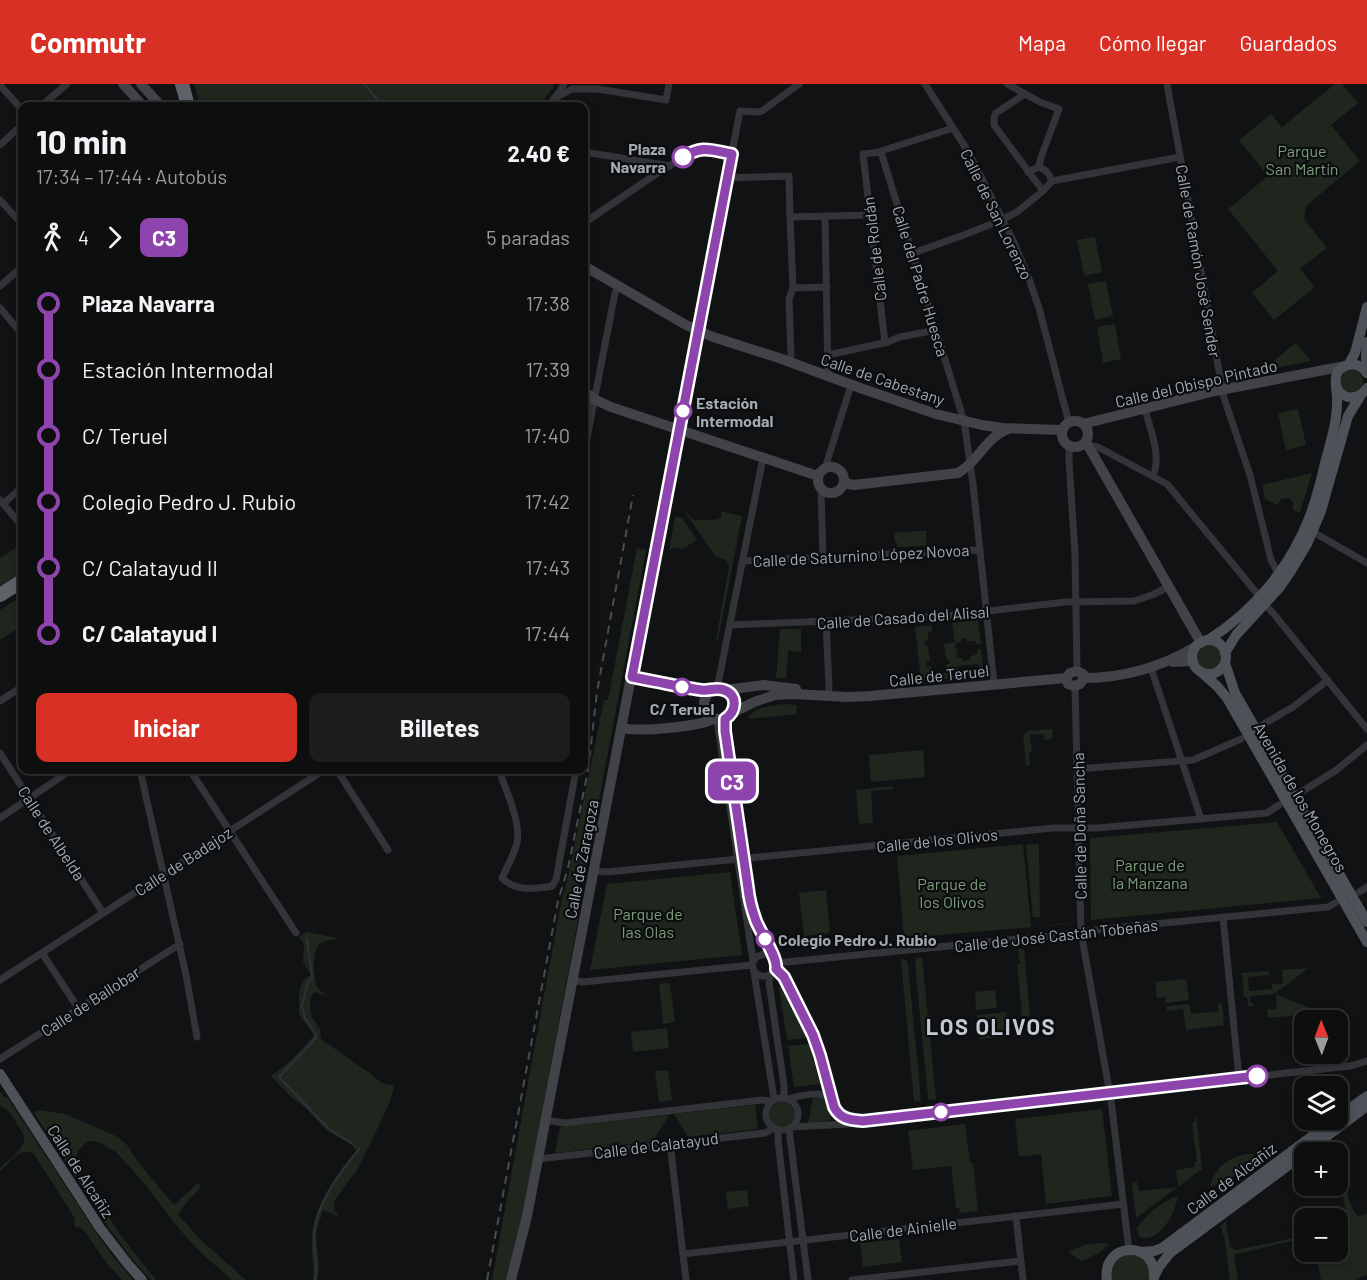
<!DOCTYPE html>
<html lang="es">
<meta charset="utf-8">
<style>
:root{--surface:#0d0e0e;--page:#1b1c1c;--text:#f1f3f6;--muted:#9a9c9e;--line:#2d2e2e;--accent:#d93025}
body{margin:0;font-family:Barlow,sans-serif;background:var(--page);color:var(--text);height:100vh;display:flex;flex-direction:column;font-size:22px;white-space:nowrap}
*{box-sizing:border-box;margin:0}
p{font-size:20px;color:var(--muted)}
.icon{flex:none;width:33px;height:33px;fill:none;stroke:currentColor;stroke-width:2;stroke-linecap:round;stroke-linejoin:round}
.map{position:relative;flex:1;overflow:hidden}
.panel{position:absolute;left:18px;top:18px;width:570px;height:672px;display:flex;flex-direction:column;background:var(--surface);border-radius:12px;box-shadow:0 3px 9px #0003,0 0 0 2px var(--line)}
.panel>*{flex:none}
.badge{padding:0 12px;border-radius:9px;font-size:21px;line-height:39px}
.needle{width:39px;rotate:359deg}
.controls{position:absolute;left:1294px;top:926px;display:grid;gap:12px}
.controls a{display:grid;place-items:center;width:54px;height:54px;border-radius:12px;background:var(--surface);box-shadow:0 3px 9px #0003,0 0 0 2px var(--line);font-size:30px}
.map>.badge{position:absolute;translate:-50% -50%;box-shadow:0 0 0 3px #fff}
.legs{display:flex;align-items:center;gap:9px;height:66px;padding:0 18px;font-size:20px}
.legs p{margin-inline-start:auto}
.overview{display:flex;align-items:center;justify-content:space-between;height:102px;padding:0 18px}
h1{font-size:33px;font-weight:700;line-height:45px}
.primary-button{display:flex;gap:12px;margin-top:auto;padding:12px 18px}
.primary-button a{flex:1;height:69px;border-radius:12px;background:var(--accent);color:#fff;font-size:24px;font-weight:700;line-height:69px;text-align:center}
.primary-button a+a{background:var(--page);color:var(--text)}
ul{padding:0 18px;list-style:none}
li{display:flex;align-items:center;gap:21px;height:66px;font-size:22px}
li i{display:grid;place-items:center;width:9px;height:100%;margin:0 8px;background:currentColor}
li i::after{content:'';width:15px;height:15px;margin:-8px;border:4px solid;border-radius:50%;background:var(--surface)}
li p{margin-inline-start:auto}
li:first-child i{background:linear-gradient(#0000 50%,currentColor 0)}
li:last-child i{background:linear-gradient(currentColor 50%,#0000 0)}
header{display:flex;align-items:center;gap:36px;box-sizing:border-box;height:84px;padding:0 30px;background:var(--accent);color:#fff}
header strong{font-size:28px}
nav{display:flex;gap:33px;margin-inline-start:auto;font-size:21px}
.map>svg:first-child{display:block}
.green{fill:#1e261e}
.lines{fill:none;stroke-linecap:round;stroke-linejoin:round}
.stream{stroke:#2a3338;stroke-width:2}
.street{stroke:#323438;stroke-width:7}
.secondary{stroke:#414348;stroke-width:10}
.primary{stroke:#4e5157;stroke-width:10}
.highway{stroke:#5f6269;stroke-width:14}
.rail{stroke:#494c51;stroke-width:2;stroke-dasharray:8 6;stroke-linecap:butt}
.line-1-casing{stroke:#fff;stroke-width:14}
.line-1{stroke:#8e44ad;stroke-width:9}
.stop-1-dot{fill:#fff;stroke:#8e44ad;stroke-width:3}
.labels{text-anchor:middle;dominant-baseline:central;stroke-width:4.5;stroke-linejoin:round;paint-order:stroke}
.stop-label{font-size:16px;font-weight:bold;fill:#a3aab3;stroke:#0c0d0e;text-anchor:start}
.park-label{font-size:16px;fill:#7b9e7a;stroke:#0c0d0e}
.street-label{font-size:16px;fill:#a3aab3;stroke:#0c0d0e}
.district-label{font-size:22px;font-weight:bold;letter-spacing:1.5px;fill:#c4c8d0;stroke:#0c0d0e}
</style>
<header>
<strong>Commutr</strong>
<nav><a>Mapa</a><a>Cómo llegar</a><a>Guardados</a></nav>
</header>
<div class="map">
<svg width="1367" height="1196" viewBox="0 0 1367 1196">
<rect width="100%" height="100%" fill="#111213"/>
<g class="green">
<path d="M194 0H554L553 5 551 6 540 22H200Z"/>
<path d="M1335 0H1342L1358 19 1331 41 1360 77 1306 122 1304 135 1327 164 1300 185 1315 203 1274 236 1252 209 1278 187 1228 125 1268 92 1239 56 1271 30 1282 43Z"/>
<path d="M1095 153 1102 188 1084 192 1077 156Z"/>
<path d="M1106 197 1113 232 1095 236 1088 200Z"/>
<path d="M1115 240 1121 275 1103 279 1097 243Z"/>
<path d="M1296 259 1311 277 1261 287Z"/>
<circle cx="1352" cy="297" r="11"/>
<path d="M1298 325 1306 361 1286 366 1278 329Z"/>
<path d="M1312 389 1300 429 1293 426V419L1289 414 1281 415 1277 421 1265 415 1262 401Z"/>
<path d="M683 425 695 437C702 434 711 438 721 434V427L742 432 718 556H716L729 482 724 475 716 473Z"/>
<path d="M675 433H681L697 456 682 465 672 464 669 467Z"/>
<path d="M926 447 927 462 897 463V458H895L894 448Z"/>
<path d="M22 460V491L0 506V474Z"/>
<path d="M637 464 646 466 587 780 586 783H583L577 816V817L581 818V820L520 1145 508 1196H492L561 819 568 793 604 616H608Z"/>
<path d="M22 512V542L0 556V526Z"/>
<path d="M978 536 981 560H977L975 557H967L966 554 961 555V558L955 559V565H957V574H962L963 577 970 576V573L977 570 978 565H981L984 591H979L978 580 957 582 958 588 963 587 964 593 943 595 942 589H946V580H950L949 575H946L944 560 955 558 952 539Z"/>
<path d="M932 541V547L928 549V556L924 557 925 562H928L930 577H927V583L931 582 933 591 937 590 938 595 921 597 915 543Z"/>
<path d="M780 545H801V568L788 567 786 594H776Z"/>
<circle cx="1209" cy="573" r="12"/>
<path d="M785 620 797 621 796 630 750 635 748 633C755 623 773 621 785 620Z"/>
<path d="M1052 645 1053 655 1044 656 1043 650 1030 651 1032 667 1029 668 1030 681 1026 682 1023 650 1026 649V647Z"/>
<path d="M923 666 925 693 871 698 869 671Z"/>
<path d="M893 702V705L871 707 873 739 859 740 856 706Z"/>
<path d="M1277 738 1321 814 1091 836 1090 754Z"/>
<path d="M1023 760 1031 843 1070 839 1069 840 904 854 897 772Z"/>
<path d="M1039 760 1040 833H1033L1026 761Z"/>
<path d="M730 788 742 871 590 886 607 800Z"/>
<path d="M826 806 830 849 804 852 799 809Z"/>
<path d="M307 848 339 854C334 856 325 856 320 860 312 865 313 894 317 902 319 907 324 909 328 912L314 908 310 915V923L311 932 320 945 321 955 371 990C379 998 384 1001 395 1001L389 1020 359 1083 337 1113 334 1120 335 1127 339 1133 323 1126 316 1149 319 1184 317 1196H313C314 1182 311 1168 312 1154 314 1121 335 1091 356 1067L352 1061 326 1046 305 1023 292 1014 271 992C287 981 302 967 314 951L299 930V909L303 896 311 891 303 878 304 861 299 853Z"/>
<path d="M1018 865H1024L1030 932H1022L1017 880H1020Z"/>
<path d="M922 873 936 1015 929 1016 928 1015 915 879 917 874Z"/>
<path d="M901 875 906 876 908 880 921 1016 920 1017 914 1018Z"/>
<path d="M1309 884 1274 910 1250 912V919H1253L1254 922 1248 923 1247 913H1244L1242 889 1269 887V891L1248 893 1249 907 1272 905V900H1283L1282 886Z"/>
<path d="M1186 895 1189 916 1166 919 1165 913 1157 914 1155 898Z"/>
<path d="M670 899 675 938 663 940 659 900Z"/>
<path d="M781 902 807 954 787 956 779 903Z"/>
<path d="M995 906 997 924 976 926 975 908Z"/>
<path d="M1276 910 1316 927 1312 930 1268 934 1267 926 1277 925Z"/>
<path d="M1222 919 1224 941 1186 946 1183 925 1167 927V922L1189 920 1191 930 1219 927 1218 920Z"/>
<path d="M1006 928 1009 952 980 955 977 931Z"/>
<path d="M667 944 669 964 633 968 631 948Z"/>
<path d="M809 960 820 1000 794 1003 788 962Z"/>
<path d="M668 986 672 1016 659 1018 655 987Z"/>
<path d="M0 1007 4 1013H7L95 1147 114 1174 133 1196H122L105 1177 86 1149 81 1144 75 1143 74 1133 34 1070C21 1061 9 1079 0 1088V1084C8 1076 26 1065 24 1053 23 1048 19 1044 17 1040 12 1032 8 1025 0 1022Z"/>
<path d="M824 1013 829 1018 831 1035 827 1037 808 1039 813 1014Z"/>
<circle cx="782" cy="1030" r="12"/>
<path d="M755 1021 758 1045 688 1053 674 1030Z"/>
<path d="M1102 1025 1112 1112 1046 1120 1041 1070 1019 1073 1015 1035Z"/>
<path d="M38 1026 65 1030 118 1053 128 1062 138 1078 174 1121 198 1099 201 1103 186 1119 178 1131 203 1158 246 1196H232L198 1166 180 1146 143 1098 117 1069 101 1059 92 1057 86 1058 78 1067 76 1074 80 1089 121 1152 156 1196H151L132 1175 106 1140 34 1029Z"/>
<path d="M1196 1030 1202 1085 1136 1134 1132 1098H1137L1139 1107 1178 1103 1176 1086 1195 1083V1078L1197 1077 1192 1040 1195 1037Z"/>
<path d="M669 1031 653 1057 555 1069 560 1043Z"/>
<path d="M965 1040 970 1079H973L978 1127 960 1129 959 1124H956L951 1082 913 1086 908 1047Z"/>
<path d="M1246 1070H1255C1245 1087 1230 1098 1210 1102 1215 1084 1228 1073 1246 1070Z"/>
<path d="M1338 1070C1342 1084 1348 1124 1358 1132L1367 1130V1191L1356 1196H1321L1315 1167H1338V1144C1344 1141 1346 1138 1347 1131L1338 1090Z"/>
<path d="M747 1106 749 1122 728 1125 726 1108Z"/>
<path d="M1178 1112C1175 1129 1160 1160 1139 1153L1137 1144C1147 1130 1161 1118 1178 1112Z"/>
<path d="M1226 1137 1230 1162 1235 1166 1305 1152V1154L1236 1170 1234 1173 1238 1196H1230L1224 1152 1220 1142Z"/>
<path d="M899 1155 902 1178 863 1183 860 1159Z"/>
<path d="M1103 1159 1110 1160 1099 1169 1082 1177 1068 1168 1084 1161Z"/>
<path d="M1126 1170C1143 1172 1151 1178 1149 1196H1111C1109 1183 1115 1177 1126 1170Z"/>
</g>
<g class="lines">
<g class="stream">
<path d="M364 0 383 22"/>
<path d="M307 855 312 892 307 901 302 922 305 934 316 951V954L279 993 329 1045 353 1060"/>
<path d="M315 1196C318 1181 314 1168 314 1153 314 1122 341 1088 359 1065"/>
</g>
<g class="street">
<path d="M925 0 969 69 1013 156 1029 195 1039 224 1069 339"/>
<path d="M1007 0 1040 18 1059 25 1041 73 1039 83"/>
<path d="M1167 0 1224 314 1250 391 1271 476 1279 491"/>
<path d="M0 1 22 26"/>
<path d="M1025 10 996 29 994 33V41L1043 107"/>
<path d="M555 14 572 5H598L666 16 669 0"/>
<path d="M41 22 67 0"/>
<path d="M548 22 560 7 564 0"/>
<path d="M0 61 22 41"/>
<path d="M584 68 670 82"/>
<path d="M881 68 964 337 973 400 994 600"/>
<path d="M728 94 789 92 790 133"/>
<path d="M1052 97 1180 73"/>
<path d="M0 116 22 140"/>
<path d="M825 132 828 291"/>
<path d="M584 139 656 90 695 66 703 65 732 70"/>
<path d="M913 169 961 152 999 137 1017 128 1043 107 1052 97C1049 89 1046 86 1039 83L1028 88"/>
<path d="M0 202 22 183"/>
<path d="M793 204 827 203"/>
<path d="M0 224 22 250"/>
<path d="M698 246 740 27 757 28 762 27 799 0"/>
<path d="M885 259 863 70 881 68V67L950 45 952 43"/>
<path d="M828 271 888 258 900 253 936 246"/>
<path d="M790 278 791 272 789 215 793 204 790 133 870 131"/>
<path d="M1145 325C1150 346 1162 371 1153 392"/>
<path d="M1087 361 1098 363 1167 400 1260 513"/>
<path d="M1069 362V377L1075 470 1077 587"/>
<path d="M584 369 615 209 619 202"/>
<path d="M825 384 851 301"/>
<path d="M821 405 823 474"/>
<path d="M0 416 22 442"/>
<path d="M3 420 22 403"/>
<path d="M1313 448 1367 479"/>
<path d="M743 477 980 466"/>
<path d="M1265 521 1272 528 1367 645"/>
<path d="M826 538 829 603 828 612"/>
<path d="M730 541 946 532 1066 518 1134 517 1152 511 1168 503"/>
<path d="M1151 584 1201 735"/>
<path d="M1075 602 1081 848 1111 1016 1129 1166"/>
<path d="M717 605 763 374"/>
<path d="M0 617 22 603"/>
<path d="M584 623V629"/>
<path d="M725 635V647L749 814 758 843 776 879C776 892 764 896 754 888L752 880 756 873 764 870 773 873"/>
<path d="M717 636 753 877"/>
<path d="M1262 641 1293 623 1328 596"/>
<path d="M0 669 103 829"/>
<path d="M1077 685 1193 676 1241 655"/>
<path d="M140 686 186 891 197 953"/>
<path d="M190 686 296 849"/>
<path d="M337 686 388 766"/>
<path d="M499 686C506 707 521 737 517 759 514 771 507 783 502 794 515 807 531 805 548 803L552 802 556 796 576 686"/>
<path d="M1301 708 1335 687 1367 661"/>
<path d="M0 734 71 686"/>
<path d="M594 787 607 788 1053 744H1097L1267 729 1279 721"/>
<path d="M1359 808 1367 803"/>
<path d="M1223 833 1239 994"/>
<path d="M42 869 78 924"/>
<path d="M776 879 1060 851 1103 845 1317 824 1328 823 1335 819"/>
<path d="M776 885 784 893 813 951 820 971 834 1024"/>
<path d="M754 888 774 1015"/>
<path d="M770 892 769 899 784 1001V1014"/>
<path d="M0 896 324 686"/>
<path d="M572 896 583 898 752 881"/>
<path d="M0 975 180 860"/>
<circle cx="782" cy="1030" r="16"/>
<path d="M788 1015C797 1012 823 1006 830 1014 831 1016 833 1021 834 1023 838 1033 847 1036 857 1036"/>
<path d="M545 1036 565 1039 762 1016 772 1017"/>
<path d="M791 1043 848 1040 863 1037 927 1029 1350 982 1367 977"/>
<path d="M789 1045 808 1196"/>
<path d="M778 1046V1056L794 1196"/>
<path d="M670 1059 686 1196"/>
<path d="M538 1075 765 1049 774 1044"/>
<path d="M1016 1132 1023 1196"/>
<path d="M683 1170 1123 1120"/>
<path d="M852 1196 1021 1177"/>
</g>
<g class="secondary">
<path d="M123 0 143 22"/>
<path d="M141 0 161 22"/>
<path d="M584 182 686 241 713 253 779 274 863 305 936 330 982 341 1002 344 1062 346"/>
<path d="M584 307 594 315 611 323 818 392"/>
<circle cx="1075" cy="350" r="13"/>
<path d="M1083 340 1215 307 1345 282"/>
<path d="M1086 358 1201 559"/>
<circle cx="831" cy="396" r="13"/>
<path d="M844 399 854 401 958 389C977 379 986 353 1008 345"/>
<path d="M1173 578 1193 577"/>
<path d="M632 593 698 606 712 607"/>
<path d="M1066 594 1068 600 1074 602 1080 600 1084 594"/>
<path d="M1066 594 1070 589 1077 587 1083 590 1084 594"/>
<path d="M1084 594C1124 594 1161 583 1195 563"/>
<circle cx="719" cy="620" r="15"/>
<path d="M725 606 764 601 796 605"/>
<path d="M732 629 754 618 775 611 794 610 847 613 870 612 1066 594"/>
<path d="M621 644C638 648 698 643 713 635"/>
<path d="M511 1196 527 1132 538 1075 698 246"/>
</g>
<g class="primary">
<path d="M1349 280 1355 269 1367 223"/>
<path d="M1367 289C1359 278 1348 278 1338 287 1328 309 1353 324 1367 304"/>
<path d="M1367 289 1366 272 1367 258"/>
<path d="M1208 556C1254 527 1290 484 1310 432 1316 415 1321 397 1325 379 1332 353 1340 330 1336 303"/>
<circle cx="1209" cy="573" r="17"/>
<path d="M1225 569 1236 551 1280 503 1291 487 1307 460 1321 427 1348 332 1361 311"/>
<path d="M1225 579 1235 609 1367 838"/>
<path d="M1201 588 1217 602 1227 614 1367 858"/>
<path d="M0 990 100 1144 127 1179 142 1196"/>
<path d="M1338 1033 1367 1012"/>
<path d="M1306 1068 1367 1022"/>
<path d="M1140 1168 1154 1167 1162 1164 1335 1035"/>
<path d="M1154 1193 1159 1183 1170 1169 1305 1069"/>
<path d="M1107 1196C1101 1158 1156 1155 1154 1193"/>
</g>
<g class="highway">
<path d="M182 0 188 22"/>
<path d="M0 511 22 497"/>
</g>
<path class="rail" d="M487 1196 558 817 568 784 588 687 597 608 633 411"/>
</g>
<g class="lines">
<g class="line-1-casing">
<path id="line-1" d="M683 73C703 61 710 66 732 70L632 593C655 597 678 603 701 606 709 607 717 603 724 606 739 611 736 628 725 635V647L748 804C749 815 752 826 756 837 761 850 778 873 776 885L784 893 813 951 820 971 834 1023C840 1035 850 1036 863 1037L1257 992"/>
</g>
<use href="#line-1" class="line-1"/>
</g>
<g class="stop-1-dot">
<circle cx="683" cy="73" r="10"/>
<circle cx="683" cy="327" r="8"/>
<circle cx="682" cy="603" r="8"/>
<circle cx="765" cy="855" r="8"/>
<circle cx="1257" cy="992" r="10"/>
<circle cx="941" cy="1028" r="8"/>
</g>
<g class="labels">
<g class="stop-label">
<text x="666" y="64" text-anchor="end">Plaza<tspan x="666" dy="18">Navarra</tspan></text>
<text x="696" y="318">Estación<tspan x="696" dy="18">Intermodal</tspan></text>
<text x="682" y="624" text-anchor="middle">C/ Teruel</text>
<text x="778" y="855">Colegio Pedro J. Rubio</text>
</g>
<g class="park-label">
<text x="1302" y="66">Parque<tspan x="1302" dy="18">San Martín</tspan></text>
<text x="1150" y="780">Parque de<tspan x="1150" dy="18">la Manzana</tspan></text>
<text x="952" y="799">Parque de<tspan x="952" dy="18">los Olivos</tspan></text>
<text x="648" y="829">Parque de<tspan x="648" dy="18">las Olas</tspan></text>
</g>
<g class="street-label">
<text transform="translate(997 130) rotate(64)">Calle de San Lorenzo</text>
<text transform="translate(874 165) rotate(-97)">Calle de Roldán</text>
<text transform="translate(1199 177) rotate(80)">Calle de Ramón José Sender</text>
<text transform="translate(921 197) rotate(73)">Calle del Padre Huesca</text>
<text transform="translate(883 295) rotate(19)">Calle de Cabestany</text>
<text transform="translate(1196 299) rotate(-13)">Calle del Obispo Pintado</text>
<text transform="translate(861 471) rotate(-3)">Calle de Saturnino López Novoa</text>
<text transform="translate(903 533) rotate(-4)">Calle de Casado del Alisal</text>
<text transform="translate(939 591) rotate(-6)">Calle de Teruel</text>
<text transform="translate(1301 713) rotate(60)">Avenida de los Monegros</text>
<text transform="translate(1079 742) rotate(-91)">Calle de Doña Sancha</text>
<text transform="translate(52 749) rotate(57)">Calle de Albelda</text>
<text transform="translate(937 756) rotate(-6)">Calle de los Olivos</text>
<text transform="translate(581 775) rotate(-79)">Calle de Zaragoza</text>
<text transform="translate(183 777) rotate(-33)">Calle de Badajoz</text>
<text transform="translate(1056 851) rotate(-6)">Calle de José Castán Tobeñas</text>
<text transform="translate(90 917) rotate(-33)">Calle de Ballobar</text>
<text transform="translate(656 1061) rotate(-7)">Calle de Calatayud</text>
<text transform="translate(81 1087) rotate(57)">Calle de Alcañiz</text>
<text transform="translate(1231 1094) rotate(-37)">Calle de Alcañiz</text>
<text transform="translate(903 1145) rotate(-7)">Calle de Ainielle</text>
</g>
<g class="district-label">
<text x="991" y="942">LOS OLIVOS</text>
</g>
</g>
</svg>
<div class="controls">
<a><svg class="needle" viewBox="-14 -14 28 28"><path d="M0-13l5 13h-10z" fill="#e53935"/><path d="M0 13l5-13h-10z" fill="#9a9c9e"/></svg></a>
<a><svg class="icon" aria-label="layers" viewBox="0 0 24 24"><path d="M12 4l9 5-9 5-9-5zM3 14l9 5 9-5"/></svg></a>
<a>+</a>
<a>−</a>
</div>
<b class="badge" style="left:732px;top:697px;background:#8e44ad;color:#fff">C3</b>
<section class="panel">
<div class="overview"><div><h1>10 min</h1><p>17:34 – 17:44 · Autobús</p></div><b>2.40 €</b></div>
<div class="legs"><svg class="icon" aria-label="walk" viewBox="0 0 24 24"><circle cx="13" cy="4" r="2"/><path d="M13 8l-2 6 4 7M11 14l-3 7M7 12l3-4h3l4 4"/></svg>4<svg class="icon" aria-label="forward" viewBox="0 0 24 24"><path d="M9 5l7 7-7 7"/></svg><b class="badge" style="background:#8e44ad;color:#fff">C3</b><p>5 paradas</p></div>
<ul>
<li><i style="color:#8e44ad"></i><b>Plaza Navarra</b><p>17:38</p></li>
<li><i style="color:#8e44ad"></i><span>Estación Intermodal</span><p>17:39</p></li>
<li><i style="color:#8e44ad"></i><span>C/ Teruel</span><p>17:40</p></li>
<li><i style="color:#8e44ad"></i><span>Colegio Pedro J. Rubio</span><p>17:42</p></li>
<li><i style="color:#8e44ad"></i><span>C/ Calatayud II</span><p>17:43</p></li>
<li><i style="color:#8e44ad"></i><b>C/ Calatayud I</b><p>17:44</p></li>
</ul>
<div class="primary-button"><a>Iniciar</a><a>Billetes</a></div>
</section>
</div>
